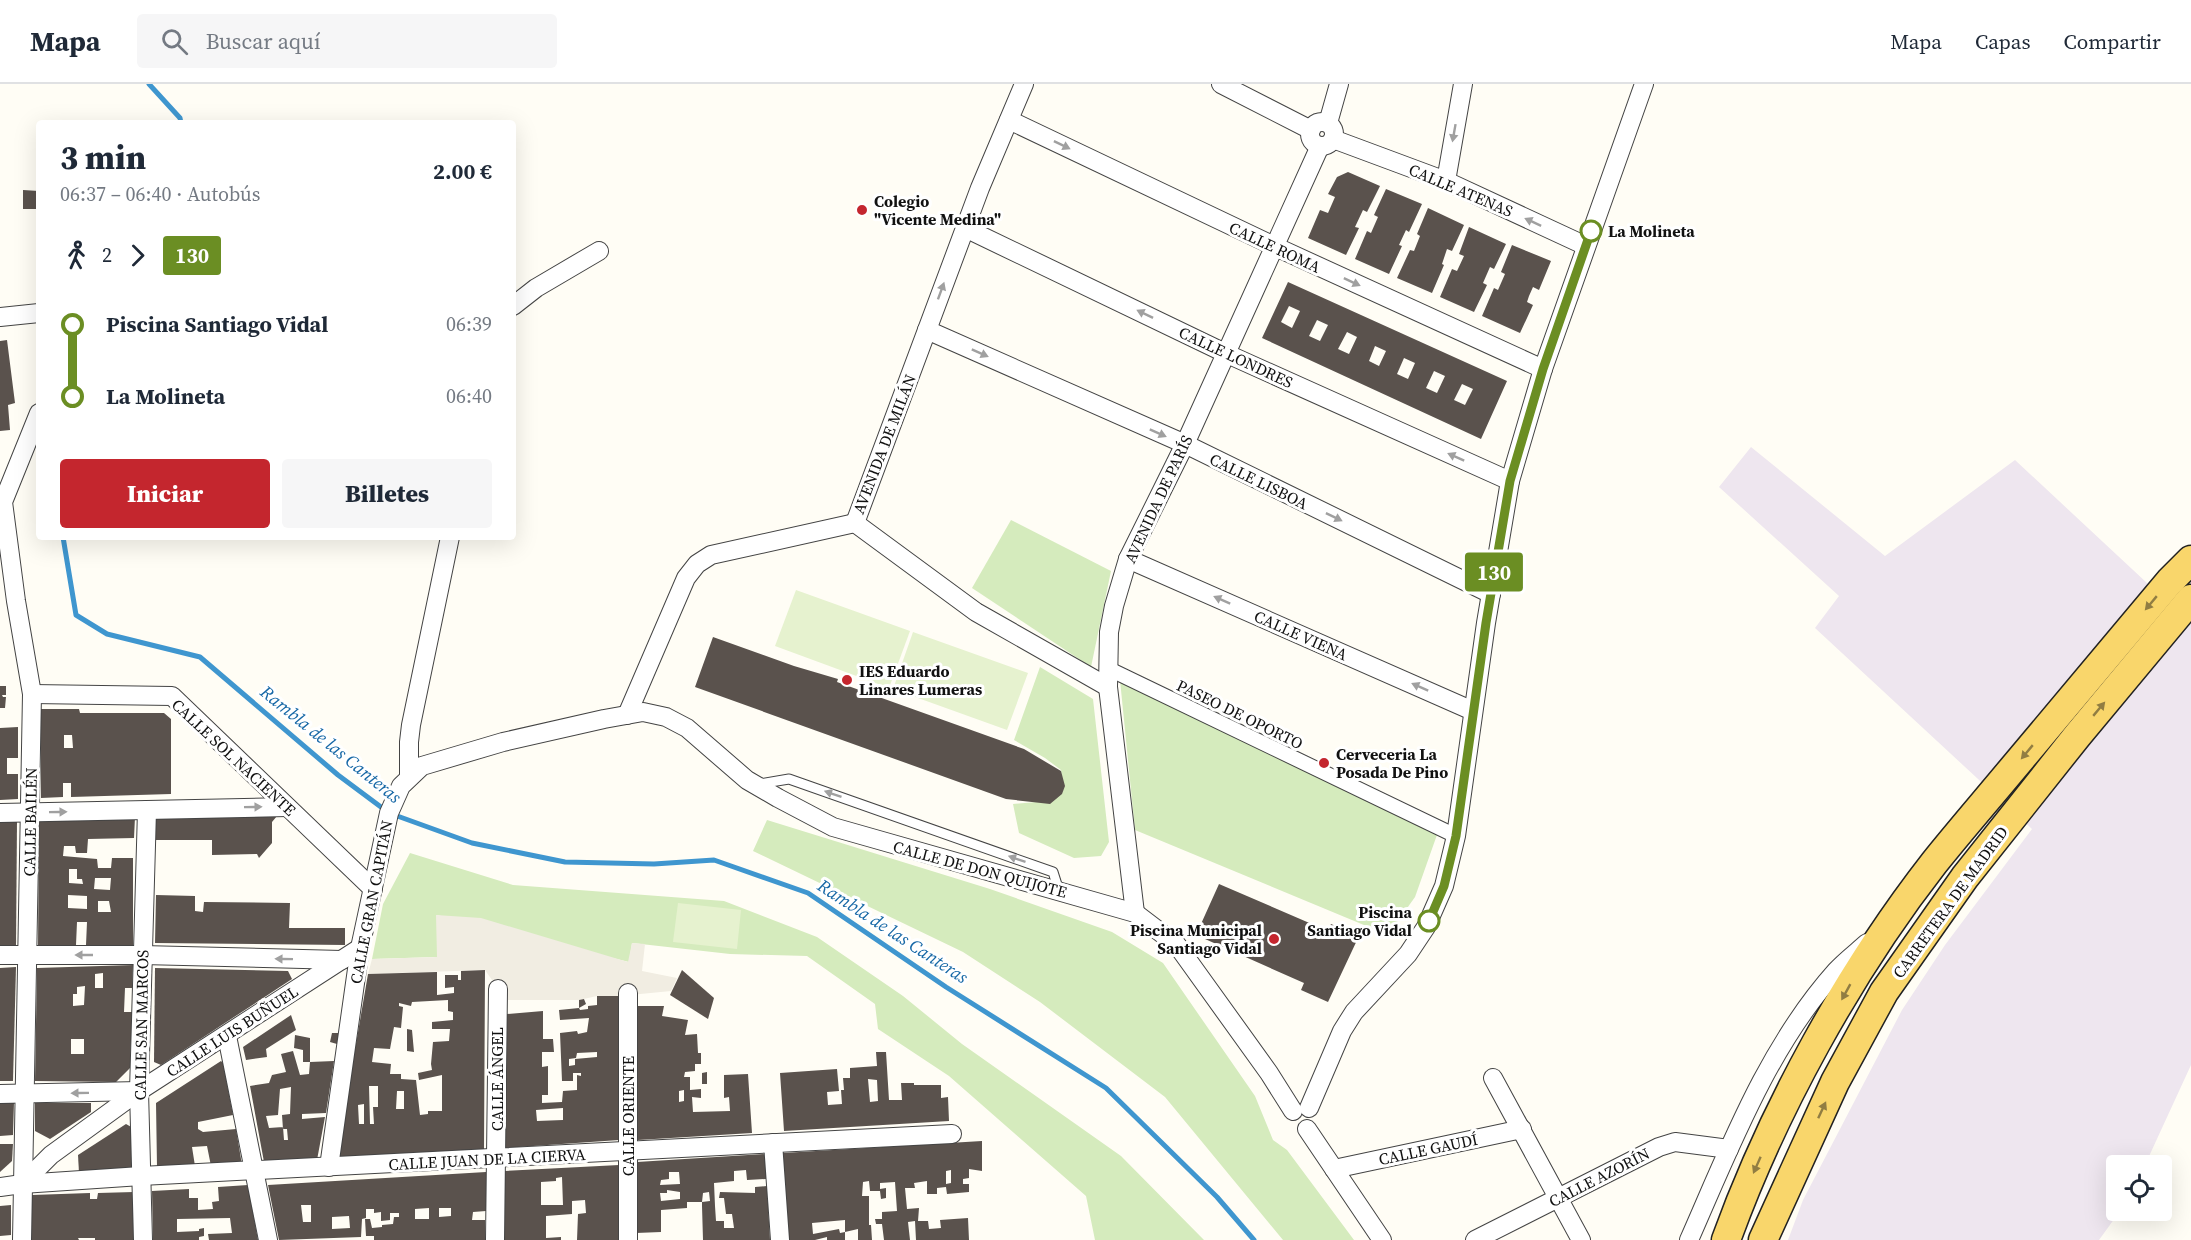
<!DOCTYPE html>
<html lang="es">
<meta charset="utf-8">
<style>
:root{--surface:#fff;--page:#f6f6f7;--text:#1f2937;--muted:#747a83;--line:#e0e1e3;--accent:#c4262e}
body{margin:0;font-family:"Source Serif 4",serif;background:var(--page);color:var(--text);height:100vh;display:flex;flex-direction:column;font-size:22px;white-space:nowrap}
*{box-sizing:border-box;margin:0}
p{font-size:20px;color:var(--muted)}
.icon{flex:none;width:33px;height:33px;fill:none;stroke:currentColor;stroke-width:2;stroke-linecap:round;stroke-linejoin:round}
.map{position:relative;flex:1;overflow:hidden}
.sheet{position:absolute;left:36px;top:36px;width:480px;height:420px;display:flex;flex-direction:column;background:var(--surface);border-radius:6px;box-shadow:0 6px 24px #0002}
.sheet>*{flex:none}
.badge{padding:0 12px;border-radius:4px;font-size:21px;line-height:39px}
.fabs{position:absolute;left:2106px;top:1071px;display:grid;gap:12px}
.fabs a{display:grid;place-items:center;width:66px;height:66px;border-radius:6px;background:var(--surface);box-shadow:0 6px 24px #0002;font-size:30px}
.map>.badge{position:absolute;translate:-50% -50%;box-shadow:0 0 0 3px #fff}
.legs{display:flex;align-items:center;gap:9px;height:66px;padding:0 24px;font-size:20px}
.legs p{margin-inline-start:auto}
.summary{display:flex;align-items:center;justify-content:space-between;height:102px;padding:0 24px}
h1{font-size:33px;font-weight:800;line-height:45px}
.cta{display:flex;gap:12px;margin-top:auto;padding:12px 24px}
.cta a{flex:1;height:69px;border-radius:6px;background:var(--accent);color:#fff;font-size:24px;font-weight:800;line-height:69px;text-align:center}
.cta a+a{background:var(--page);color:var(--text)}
ul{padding:0 24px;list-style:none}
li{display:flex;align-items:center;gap:21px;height:72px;font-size:22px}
li i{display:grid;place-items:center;width:9px;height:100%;margin:0 8px;background:currentColor}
li i::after{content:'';width:15px;height:15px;margin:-8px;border:4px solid;border-radius:50%;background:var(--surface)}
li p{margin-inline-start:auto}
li:first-child i{background:linear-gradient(#0000 50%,currentColor 0)}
li:last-child i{background:linear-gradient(currentColor 50%,#0000 0)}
header{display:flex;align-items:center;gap:36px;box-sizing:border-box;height:84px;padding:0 30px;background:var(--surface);border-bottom:2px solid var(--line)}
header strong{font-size:28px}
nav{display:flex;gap:33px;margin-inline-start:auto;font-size:21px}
.search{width:420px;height:54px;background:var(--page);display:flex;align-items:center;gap:15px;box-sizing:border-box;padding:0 21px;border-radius:6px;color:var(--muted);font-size:22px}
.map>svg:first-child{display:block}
.industrial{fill:#eee6ef}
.green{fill:#d5ebbd}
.pitch{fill:#e6f2cf}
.plaza{fill:#f1ede2}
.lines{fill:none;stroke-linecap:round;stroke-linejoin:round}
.stream{stroke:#3f96cf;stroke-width:5}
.building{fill:#5a524d;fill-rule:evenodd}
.service-casing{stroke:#444;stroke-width:11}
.pedestrian-casing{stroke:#444;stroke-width:16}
.minor-casing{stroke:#444;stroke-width:20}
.primary-casing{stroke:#222;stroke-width:31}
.service{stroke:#fff;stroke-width:9}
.pedestrian{stroke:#fff;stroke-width:14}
.minor{stroke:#fff;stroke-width:18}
.primary{stroke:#f9d66b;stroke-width:28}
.oneway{fill:#a0a0a0}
.oneway2{fill:#917d42}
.line-1-casing{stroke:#fff;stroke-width:14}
.line-1{stroke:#6b8e23;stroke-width:9}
.poi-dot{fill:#c4262e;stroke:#fff;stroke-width:2}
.stop-1-dot{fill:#fff;stroke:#6b8e23;stroke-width:3}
.labels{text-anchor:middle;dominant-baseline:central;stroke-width:6;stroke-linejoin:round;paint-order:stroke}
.street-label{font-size:16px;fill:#111;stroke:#fff}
.poi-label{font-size:16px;font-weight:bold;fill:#111;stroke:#fff;text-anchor:start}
.stop-label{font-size:16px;font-weight:bold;fill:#111;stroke:#fff;text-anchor:start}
.water-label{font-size:18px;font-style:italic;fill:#1768a6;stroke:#fff}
</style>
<header>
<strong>Mapa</strong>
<div class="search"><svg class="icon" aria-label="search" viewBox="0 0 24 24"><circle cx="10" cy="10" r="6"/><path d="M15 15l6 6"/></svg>Buscar aquí</div>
<nav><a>Mapa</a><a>Capas</a><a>Compartir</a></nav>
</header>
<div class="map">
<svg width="2191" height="1156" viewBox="0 0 2191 1156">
<rect width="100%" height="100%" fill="#fffdf5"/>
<path class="industrial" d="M1751 363 1885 472 2015 376 2191 540V981L2145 1081 2116 1082V1126L2120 1127 2099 1156H1788L1803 1116 1902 926 1945 861 2032 745 1815 544 1839 512 1719 403Z"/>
<g class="green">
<path d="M1011 436 1111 487 1091 583 972 504Z"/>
<path d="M1040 583 1093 615 1109 758 1101 772 1074 774 1019 749 1013 720 1048 717 1063 705 1061 686 1045 674 1014 656Z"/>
<path d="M1120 596 1438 748 1415 813 1388 851 1135 746Z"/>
<path d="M767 736 990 805 1112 848 1163 879 1255 1012 1273 1056 1287 1066 1354 1156H1283L1165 1013 1040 918 963 868 753 767Z"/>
<path d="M410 769 513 801 724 817 817 853 903 912 962 960 1121 1072 1204 1156H1095L1086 1112 949 992 878 945 875 920 807 872 730 870 632 859 629 878 437 831V873L372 875 383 820Z"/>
</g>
<g class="pitch">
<path d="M796 506 910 547 889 604 775 562Z"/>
<path d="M913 548 1028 589 1007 646 893 605Z"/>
<path d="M678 819 741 826 737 865 673 858Z"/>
</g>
<path class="plaza" d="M436 831 481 834 628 878 632 859 645 860 642 887 677 894 671 907 620 912H597L579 916H506L485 886 368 890 372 875 437 873Z"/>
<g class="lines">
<g class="stream">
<path d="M149 0 180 34 181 39"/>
<path d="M63 453 76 531 107 550 200 573 338 691 389 729 472 759 565 778 654 780 714 776 808 809 946 903 1106 1004 1217 1113 1254 1156"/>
</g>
</g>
<g class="building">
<path d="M1348 88 1380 102 1367 128 1363 126 1355 143 1359 144 1346 171 1308 154 1320 126 1328 129 1335 113 1328 110 1337 93Z"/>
<path d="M1386 105 1422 120 1409 148 1406 146 1399 161 1402 162 1389 190 1355 175 1367 147 1371 149 1378 133 1374 131Z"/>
<path d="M23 106 39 107V125H23Z"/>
<path d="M1428 124 1464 141 1452 167 1447 165 1442 180 1444 181 1432 209 1397 194 1410 166 1414 167 1420 152 1417 150Z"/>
<path d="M1469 143 1506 160 1494 185 1490 183 1483 199 1487 201 1474 228 1440 213 1452 185 1457 187 1464 172 1459 170Z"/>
<path d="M1512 161 1551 177 1539 206 1533 203 1529 212 1527 218 1533 221 1520 249 1482 232 1494 204 1498 206 1505 190 1501 188Z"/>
<path d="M1288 198 1507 297 1481 355 1262 254ZM1289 222 1300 227 1292 244 1281 238ZM1317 236 1328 241 1320 257 1309 252ZM1347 248 1357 253 1349 270 1338 265ZM1375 262 1386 267 1379 282 1369 277ZM1404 274 1415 279 1408 295 1397 290ZM1434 287 1445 292 1437 309 1426 304ZM1462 300 1473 305 1465 321 1454 316Z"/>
<path d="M7 256 15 319 8 321 10 346 0 347V257Z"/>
<path d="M713 553 794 582 838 595 837 598 1024 665 1061 687 1065 702 1062 710 1050 720 1006 715 695 603Z"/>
<path d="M0 602H6V611H2L3 613H6L5 624H0Z"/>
<path d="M41 625H79L80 629H164L171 635V710L71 713V699H63V713L41 714ZM64 651H72L73 664H64Z"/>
<path d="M18 643V674H7V690H18V715L0 716V644Z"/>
<path d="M272 729 277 732 272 738V759L259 774 257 770 212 771V756H156V731Z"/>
<path d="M135 733 134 754 88 755 87 769H76L75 762H64L63 772 97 775 98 784H111L112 774H133V861H86L87 838H77L76 861 38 862 39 736ZM69 785H77V795H82L83 800 69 799ZM95 794H111L110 806 94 805ZM68 811 87 812V825L68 824ZM98 817H109L111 828H98Z"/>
<path d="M0 737H17L16 862H0Z"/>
<path d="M1219 800 1328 847 1331 840 1359 852 1328 918 1301 906 1304 899 1196 851Z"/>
<path d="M156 811 195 812V827L203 828 204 818 290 819 289 844H345V861L155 859Z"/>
<path d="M133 881 132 904H125L124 928H132L130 984 116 998 35 997 37 884ZM103 889V904H95V890ZM85 902 84 921 73 922V910H77V903ZM71 955H84V970H71Z"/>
<path d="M16 883 13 997H0V884Z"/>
<path d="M155 884 288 887 292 895 161 981 154 978Z"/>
<path d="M485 886 484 1066 336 1076 368 890 437 888V911L454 909V903L445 904V891H458V896H461V887ZM448 916V927L453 928V936L432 938V945H450L449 957 433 958 431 980 432 986 418 989 419 996 442 991V1027H428V1030L420 1031 416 996 401 995V990H390L391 980 372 978 374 964 390 965 394 943 401 944 403 923 399 922V919L411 922 412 918ZM369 1002H378V1023H373L374 1040H370ZM397 1007H404V1025H396ZM364 1020V1040H359L358 1021Z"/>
<path d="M682 886 714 914 708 935 670 911Z"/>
<path d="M597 912H620L619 1056 505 1064 507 930 543 927V955H553L554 968H542V983L548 982V1011H542V1019L562 1018 563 1007 577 1006V991L581 992V989H573V997H562L560 949 577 947 578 950 587 948 589 934 560 936 559 926 579 924 580 926 588 925V922L597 921ZM597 968V973L575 975V981L569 982V975L576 974 577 969ZM563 1024V1036L537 1037 536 1026Z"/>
<path d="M584 915 586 920 579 924V916Z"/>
<path d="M638 922H664L662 932 688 936 685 951 697 950 698 969H701V980H695V987L685 988 684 993H690V1006L701 1005V1014L692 1013 693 1028 730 1027 729 1013 724 1014V991L748 990 752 1049 638 1056ZM684 1006V1017L679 1018V1007Z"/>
<path d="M291 931 296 946 266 965 267 973 246 976 243 963Z"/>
<path d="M407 945 412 946 414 968 407 967Z"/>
<path d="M332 949H339L337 960 330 958Z"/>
<path d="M295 951 310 954V978L334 977 326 1029 302 1030V1035L325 1033 317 1076 264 1078 250 1002 269 999 272 991 286 988 281 970 293 967 300 991 309 990 310 978H303V966L294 964ZM291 1003 290 1030 282 1031 283 1045H287L288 1056H284L283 1043 269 1044 266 1032 278 1031 280 1005Z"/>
<path d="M876 968H886L889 1016H902L901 999H914V1001H941V1014L948 1013 949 1037 784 1047 780 989 837 985 839 1007 827 1008 828 1021 842 1020 841 1006H844L843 994H850V984L877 982ZM868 995 877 996 878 1017 870 1018Z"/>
<path d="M221 977 223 979 233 1031 198 1038V1045L203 1048 236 1045 242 1081 211 1082 207 1062 192 1063 195 1082 157 1083 156 1019Z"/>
<path d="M707 988V1000H702V989Z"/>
<path d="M14 1018 13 1051 0 1052V1019Z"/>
<path d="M35 1019H91V1028L50 1055 35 1047Z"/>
<path d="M126 1040 133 1044 134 1086 79 1089 78 1071Z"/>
<path d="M982 1057V1087L969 1085V1094L963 1095V1100H969V1108L947 1110 946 1103 937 1104V1110H927V1097L914 1099 915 1104H905L907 1125 919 1124 918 1137H928L929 1145 941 1144 940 1136 968 1134 969 1156H916L915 1137 908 1138 910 1156H884L882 1140H876L875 1135H882V1128L897 1127 895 1098 880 1099V1105L886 1104V1114L881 1115 880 1107H870L869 1097 863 1098 862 1112H869V1141H871L872 1156H858V1145L845 1148V1136L812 1139 813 1150 839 1145 840 1149 845 1148V1156H827V1153L815 1156H787L783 1069ZM951 1086V1099L946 1100V1087Z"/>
<path d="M0 1060H13L12 1077 0 1088Z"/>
<path d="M766 1070V1095L747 1096 746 1086 734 1087V1097L714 1099 715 1122 716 1137H724V1144H734L732 1130H726L724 1114H719L720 1108 755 1109V1103L767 1102 770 1156H703L702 1122V1118L710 1117 709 1108 703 1109 702 1118H687V1124L661 1126V1148L636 1149 637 1078ZM669 1088H679L680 1100 660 1101 661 1096 669 1095ZM667 1106 680 1108V1115L661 1117 660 1109H667Z"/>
<path d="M619 1081 618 1156H577L578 1130 586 1129 585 1116 572 1117V1130L546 1132V1154L561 1153V1156H504L505 1087ZM562 1093 563 1121H541V1098L556 1097V1094Z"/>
<path d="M486 1088V1127L473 1128 472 1136H485V1156H374V1152H366L365 1135H370L372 1144 382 1143V1141L393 1140 394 1133H399V1129H390V1136L381 1137V1128L374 1129V1125H366V1134L362 1135 361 1153 279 1156 268 1101ZM301 1121H311V1138H303ZM429 1124V1135H415V1125ZM439 1124H451V1132L439 1133ZM349 1132 350 1144 332 1145V1133Z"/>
<path d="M248 1101 258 1156H209L208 1150 232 1149 230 1134 177 1135V1148L199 1147V1145L204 1144V1152L199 1153V1156H153L152 1107 189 1105V1114H198V1126L213 1125 212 1118 219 1117 218 1103Z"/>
<path d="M134 1108 133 1156H95V1154H78L79 1156H32V1111L90 1109V1115H97L98 1109Z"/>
<path d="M11 1121V1151L0 1152V1122Z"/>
</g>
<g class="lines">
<g class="service-casing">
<path id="service" d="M759 700 789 695 1053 788 1059 807"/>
</g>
<g class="pedestrian-casing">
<path id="pedestrian" d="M1107 584 1456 752"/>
</g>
<g class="minor-casing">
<g id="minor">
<path d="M1221 0 1311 46"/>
<path d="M1009 36 1274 162 1543 285"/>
<circle cx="1322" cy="50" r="12"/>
<path d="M1328 39 1339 0"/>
<path d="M1333 55 1446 97 1586 162"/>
<path d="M1446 97 1463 0"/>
<path d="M965 144 1225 269 1510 397"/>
<path d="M513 222 536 204 599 167"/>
<path d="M0 233 39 229"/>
<path d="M927 246 1185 360 1491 510"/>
<path d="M855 439 980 104 1024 0"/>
<path d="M855 439 976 528 1108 603"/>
<path d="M1128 475 1473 627"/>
<path d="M32 610 172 612 373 805"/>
<path d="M627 631 686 494 697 480 711 471 855 439"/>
<path d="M409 692V658L411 641 450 453"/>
<path d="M0 729 287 723"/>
<path d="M1135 829 1108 603 1109 548 1114 522 1128 475 1185 360 1320 62"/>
<path d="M0 871H142L342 876"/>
<path d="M227 952 268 1156"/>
<path d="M1493 994 1581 1156"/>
<path d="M0 1010 139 1007"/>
<path d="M1309 1024 1342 947 1354 928 1408 870 1426 843 1444 802 1456 752 1486 539 1510 397 1543 285 1644 0"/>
<path d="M1307 1045 1382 1156"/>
<path d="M773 1059 780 1156"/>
<path d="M329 1083 360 864 389 729 401 702 422 682 503 658 604 635 643 628 666 633 687 644 747 696 778 714 833 743 1135 829 1177 861 1269 989 1293 1027"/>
<path d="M1334 1085 1522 1045"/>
<path d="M22 1100 51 1071 139 1007 360 864"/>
<path d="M0 1103 22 1100 141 1092 952 1050"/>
<path d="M22 1156 32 610 16 517 3 418 39 329"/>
<path d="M143 1156 139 1007 147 726"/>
<path d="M495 1156 498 905"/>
<path d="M628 1156V909"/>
<path d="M1475 1156 1659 1063 1675 1058 1729 1065"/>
<path d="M1689 1156C1730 1063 1768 963 1836 887 1845 877 1857 868 1867 859"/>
</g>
</g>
<g class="primary-casing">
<g id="primary">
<path d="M1726 1156C1773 1026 1849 888 1934 779 1958 749 1984 719 2009 689 2063 625 2116 561 2170 497L2191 476"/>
<path d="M1763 1156 1835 998 1884 908 1965 793 2077 652 2191 515"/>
</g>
</g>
<use href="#service" class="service"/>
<use href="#pedestrian" class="pedestrian"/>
<use href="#minor" class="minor"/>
<use href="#primary" class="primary"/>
</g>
<defs><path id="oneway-solid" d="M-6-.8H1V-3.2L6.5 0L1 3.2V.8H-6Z" transform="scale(1.5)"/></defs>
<g class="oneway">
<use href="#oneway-solid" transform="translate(1454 49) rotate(100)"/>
<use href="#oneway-solid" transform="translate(1062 61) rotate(26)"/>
<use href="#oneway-solid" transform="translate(1533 138) rotate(-155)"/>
<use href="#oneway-solid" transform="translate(1352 198) rotate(25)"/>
<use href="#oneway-solid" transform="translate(941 207) rotate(-70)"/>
<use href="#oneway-solid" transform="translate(1145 230) rotate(-154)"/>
<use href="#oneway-solid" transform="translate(980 269) rotate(24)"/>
<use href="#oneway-solid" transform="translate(1158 349) rotate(24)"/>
<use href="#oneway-solid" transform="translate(1456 373) rotate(-156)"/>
<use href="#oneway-solid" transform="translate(1334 433) rotate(26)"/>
<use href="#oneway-solid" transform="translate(1222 516) rotate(-156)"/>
<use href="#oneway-solid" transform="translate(1420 603) rotate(-156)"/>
<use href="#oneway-solid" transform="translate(833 710) rotate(-161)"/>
<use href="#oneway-solid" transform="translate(253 723) rotate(-1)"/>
<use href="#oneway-solid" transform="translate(58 728) rotate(-1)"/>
<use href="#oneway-solid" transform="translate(1017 775) rotate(-161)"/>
<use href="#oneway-solid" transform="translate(84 871) rotate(-180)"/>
<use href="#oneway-solid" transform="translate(284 875) rotate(-179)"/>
<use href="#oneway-solid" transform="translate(80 1009) rotate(179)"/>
</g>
<g class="oneway2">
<use href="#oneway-solid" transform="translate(2151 519) rotate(130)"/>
<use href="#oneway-solid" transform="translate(2099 625) rotate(-50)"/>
<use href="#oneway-solid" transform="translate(2027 668) rotate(130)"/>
<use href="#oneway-solid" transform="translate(1846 908) rotate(119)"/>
<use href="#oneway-solid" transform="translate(1822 1026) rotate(-65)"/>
<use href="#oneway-solid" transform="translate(1757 1081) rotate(114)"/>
</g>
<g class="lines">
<g class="line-1-casing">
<path id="line-1" d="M1429 837 1444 802 1456 752 1486 539 1510 397 1543 285 1591 147"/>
</g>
<use href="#line-1" class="line-1"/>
</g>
<g class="poi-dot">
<circle cx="862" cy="126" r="6"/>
<circle cx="847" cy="596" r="6"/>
<circle cx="1324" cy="679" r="6"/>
<circle cx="1274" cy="855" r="6"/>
</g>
<g class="stop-1-dot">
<circle cx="1591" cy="147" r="10"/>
<circle cx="1429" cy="837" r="10"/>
</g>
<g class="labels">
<g class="street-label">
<text transform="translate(1461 106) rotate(23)">CALLE ATENAS</text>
<text transform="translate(1275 163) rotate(25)">CALLE ROMA</text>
<text transform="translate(1236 273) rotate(25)">CALLE LONDRES</text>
<text transform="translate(884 360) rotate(-69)">AVENIDA DE MILÁN</text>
<text transform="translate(1259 397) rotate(26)">CALLE LISBOA</text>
<text transform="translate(1158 415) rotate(-65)">AVENIDA DE PARÍS</text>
<text transform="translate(1301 551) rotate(24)">CALLE VIENA</text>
<text transform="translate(1240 630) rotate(26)">PASEO DE OPORTO</text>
<text transform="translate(234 673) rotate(43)">CALLE SOL NACIENTE</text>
<text transform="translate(30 738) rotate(-89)">CALLE BAILÉN</text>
<text transform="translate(980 785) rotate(15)">CALLE DE DON QUIJOTE</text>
<text transform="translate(371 818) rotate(-79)">CALLE GRAN CAPITÁN</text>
<text transform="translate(1950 818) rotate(-54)">CARRETERA DE MADRID</text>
<text transform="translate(141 941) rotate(-89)">CALLE SAN MARCOS</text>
<text transform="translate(232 947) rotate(-33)">CALLE LUIS BUÑUEL</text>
<text transform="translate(497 995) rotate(-90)">CALLE ÁNGEL</text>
<text transform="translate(628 1032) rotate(-90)">CALLE ORIENTE</text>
<text transform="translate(1428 1065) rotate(-12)">CALLE GAUDÍ</text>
<text transform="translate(487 1075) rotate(-3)">CALLE JUAN DE LA CIERVA</text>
<text transform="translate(1599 1093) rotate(-27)">CALLE AZORÍN</text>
</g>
<g class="poi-label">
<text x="874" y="117">Colegio<tspan x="874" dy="18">"Vicente Medina"</tspan></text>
<text x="859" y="587">IES Eduardo<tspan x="859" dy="18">Linares Lumeras</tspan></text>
<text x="1336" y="670">Cerveceria La<tspan x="1336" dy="18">Posada De Pino</tspan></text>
<text x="1262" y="846" text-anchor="end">Piscina Municipal<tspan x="1262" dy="18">Santiago Vidal</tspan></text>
</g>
<g class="stop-label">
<text x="1608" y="147">La Molineta</text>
<text x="1412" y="828" text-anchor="end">Piscina<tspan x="1412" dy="18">Santiago Vidal</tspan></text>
</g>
<g class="water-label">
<text transform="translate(331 660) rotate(39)">Rambla de las Canteras</text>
<text transform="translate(893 847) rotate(33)">Rambla de las Canteras</text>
</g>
</g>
</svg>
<div class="fabs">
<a><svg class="icon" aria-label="locate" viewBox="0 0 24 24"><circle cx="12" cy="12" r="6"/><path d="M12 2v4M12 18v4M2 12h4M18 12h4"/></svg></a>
</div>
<b class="badge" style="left:1494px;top:488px;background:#6b8e23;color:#fff">130</b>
<section class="sheet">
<div class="summary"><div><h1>3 min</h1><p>06:37 – 06:40 · Autobús</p></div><b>2.00 €</b></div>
<div class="legs"><svg class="icon" aria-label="walk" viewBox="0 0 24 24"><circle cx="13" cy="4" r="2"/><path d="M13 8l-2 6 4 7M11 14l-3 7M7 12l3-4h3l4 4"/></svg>2<svg class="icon" aria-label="forward" viewBox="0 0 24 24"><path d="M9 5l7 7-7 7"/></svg><b class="badge" style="background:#6b8e23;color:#fff">130</b></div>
<ul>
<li><i style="color:#6b8e23"></i><b>Piscina Santiago Vidal</b><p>06:39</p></li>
<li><i style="color:#6b8e23"></i><b>La Molineta</b><p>06:40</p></li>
</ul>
<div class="cta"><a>Iniciar</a><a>Billetes</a></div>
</section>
</div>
